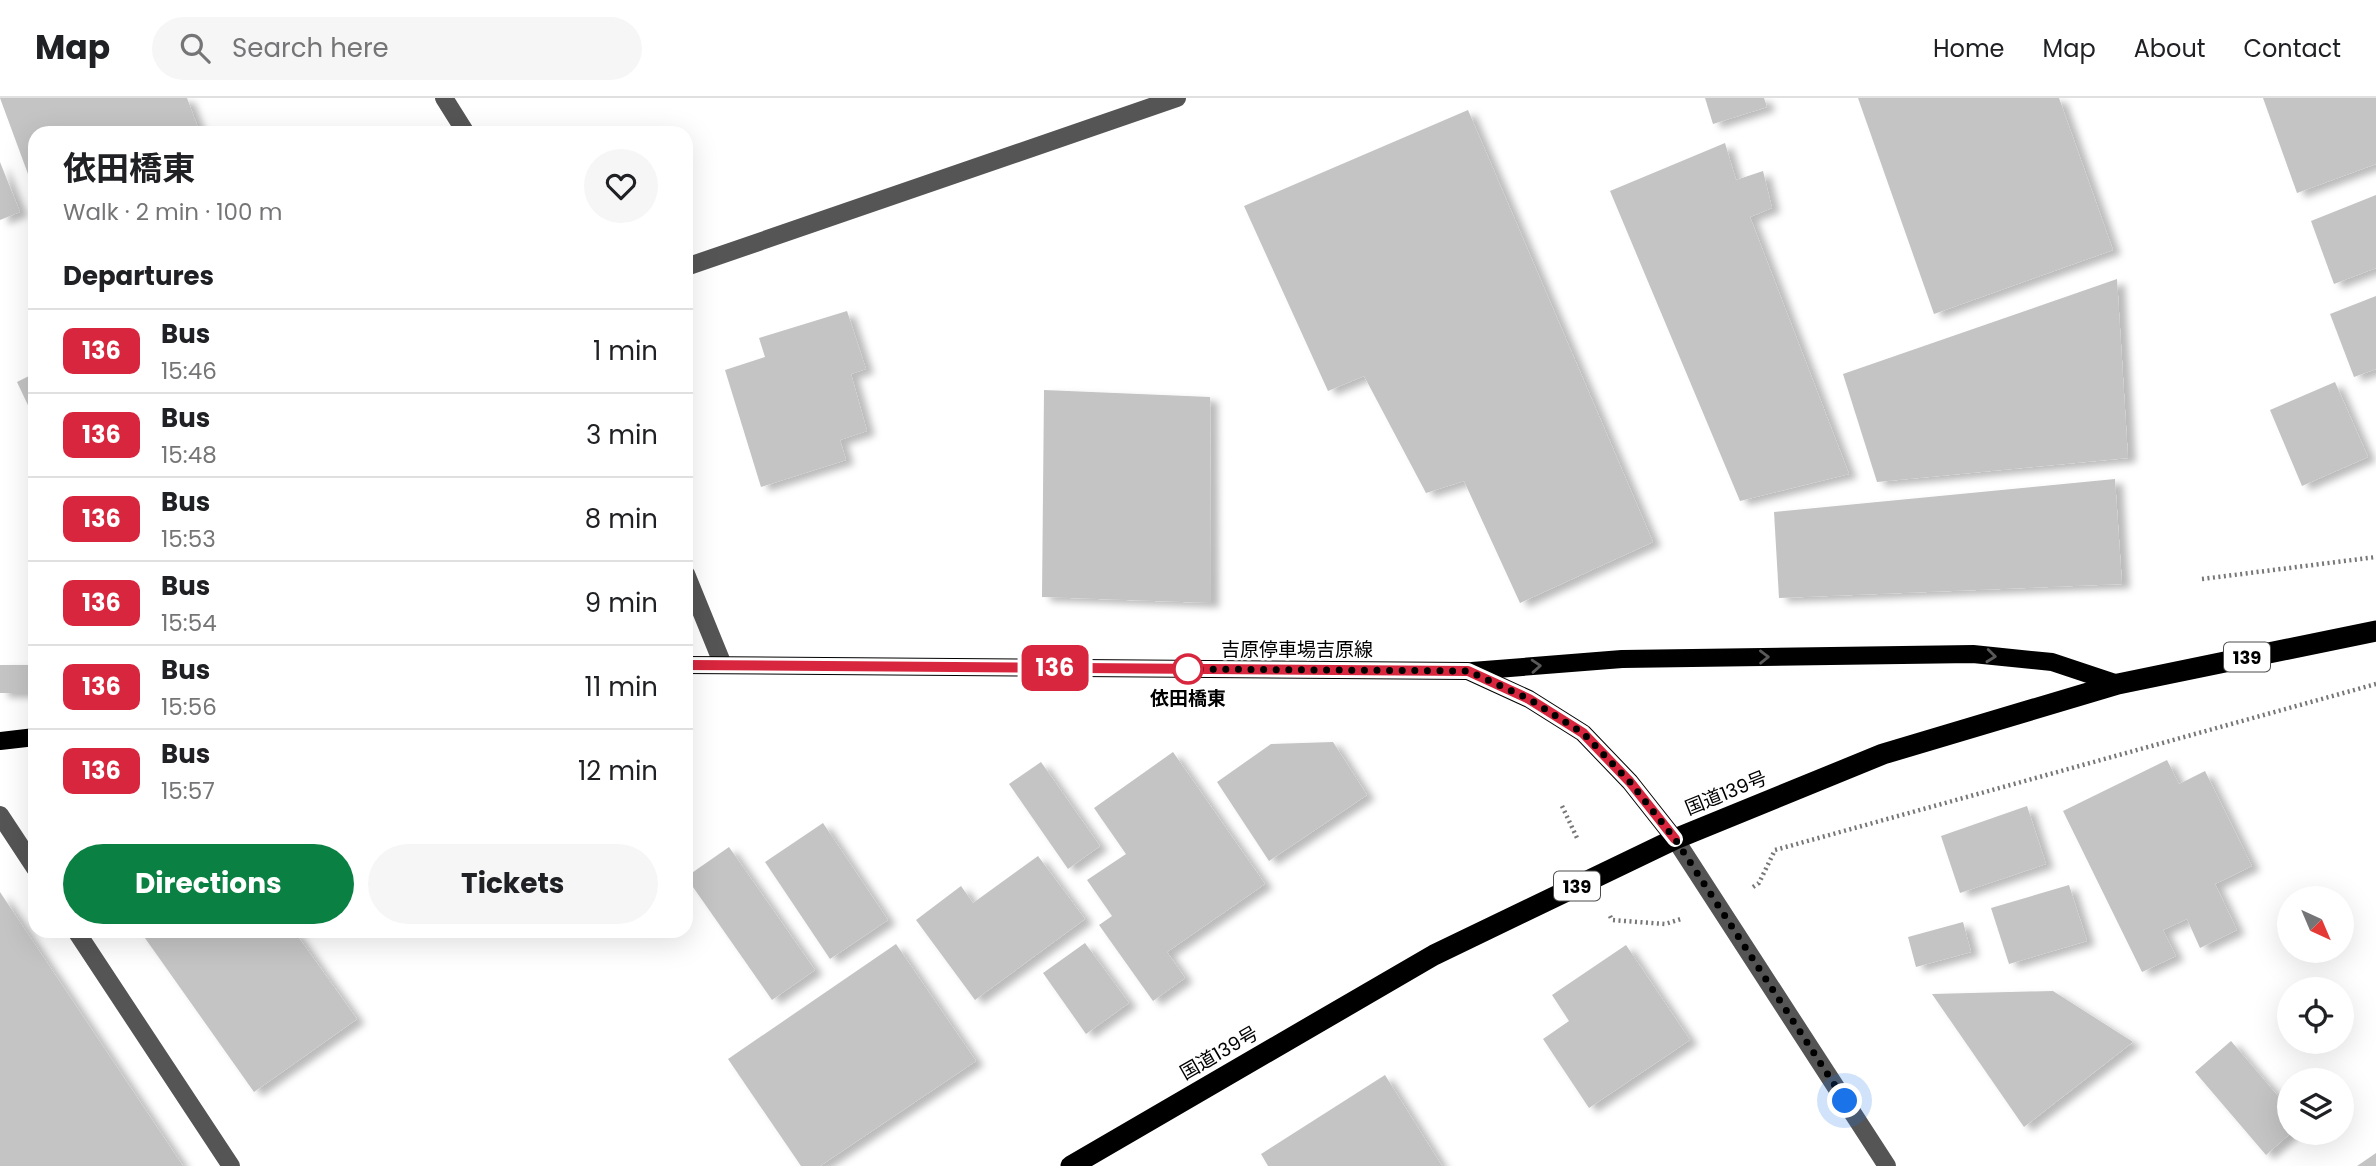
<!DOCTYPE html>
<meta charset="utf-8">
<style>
:root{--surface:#fff;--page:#f6f6f6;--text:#202124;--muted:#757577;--line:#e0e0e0;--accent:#0b8043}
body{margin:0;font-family:Poppins,"Noto Sans JP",sans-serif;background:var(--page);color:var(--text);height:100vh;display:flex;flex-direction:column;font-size:26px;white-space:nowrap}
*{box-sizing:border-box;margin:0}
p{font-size:23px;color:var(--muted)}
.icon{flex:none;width:38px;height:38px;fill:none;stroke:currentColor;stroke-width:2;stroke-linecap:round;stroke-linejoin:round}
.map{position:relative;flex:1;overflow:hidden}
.drawer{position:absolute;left:28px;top:28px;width:665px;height:812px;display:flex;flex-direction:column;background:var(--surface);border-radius:21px;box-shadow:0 7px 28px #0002}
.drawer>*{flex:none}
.badge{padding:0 14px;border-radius:10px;font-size:24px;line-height:46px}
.needle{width:46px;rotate:136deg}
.tools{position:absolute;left:2277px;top:788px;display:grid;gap:14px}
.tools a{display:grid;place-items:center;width:77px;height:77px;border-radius:50%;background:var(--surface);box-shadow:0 7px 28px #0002;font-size:35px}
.you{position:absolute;width:35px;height:35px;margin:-18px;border:5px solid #fff;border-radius:50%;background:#1a73e8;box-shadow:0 0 0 10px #1a73e833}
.map>.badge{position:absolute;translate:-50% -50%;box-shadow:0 0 0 4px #fff}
h2{padding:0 35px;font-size:26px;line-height:63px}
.round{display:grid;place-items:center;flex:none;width:74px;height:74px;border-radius:37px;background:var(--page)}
.headline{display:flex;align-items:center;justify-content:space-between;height:119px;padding:0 35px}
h1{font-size:33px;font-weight:700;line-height:52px}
.primary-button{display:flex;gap:14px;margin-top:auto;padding:14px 35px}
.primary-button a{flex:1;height:80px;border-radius:42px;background:var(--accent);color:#fff;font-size:28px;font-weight:700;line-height:80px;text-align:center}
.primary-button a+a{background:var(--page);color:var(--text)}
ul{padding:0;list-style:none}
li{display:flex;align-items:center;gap:21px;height:84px;padding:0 35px;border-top:2px solid var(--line)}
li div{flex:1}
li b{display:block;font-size:26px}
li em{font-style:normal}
li .badge{min-width:77px;font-weight:700;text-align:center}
header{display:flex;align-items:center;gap:42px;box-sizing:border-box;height:98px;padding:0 35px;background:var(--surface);border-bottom:2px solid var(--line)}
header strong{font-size:33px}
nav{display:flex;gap:38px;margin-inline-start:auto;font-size:24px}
.search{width:490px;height:63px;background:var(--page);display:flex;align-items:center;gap:18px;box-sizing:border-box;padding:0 24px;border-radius:38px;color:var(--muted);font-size:26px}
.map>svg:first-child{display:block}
.building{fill:#c4c4c4;filter:url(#shadow)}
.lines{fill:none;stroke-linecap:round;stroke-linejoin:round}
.path{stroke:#777;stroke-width:4.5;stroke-dasharray:2 3.5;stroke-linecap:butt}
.minor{stroke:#555;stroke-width:18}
.major{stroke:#000;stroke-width:18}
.highway{stroke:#000;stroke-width:21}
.oneway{stroke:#595959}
.line-casing{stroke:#fff;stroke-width:16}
.line{stroke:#d7263d;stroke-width:10}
.walk{stroke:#000;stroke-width:7;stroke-dasharray:0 12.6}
.stop-dot{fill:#fff;stroke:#d7263d;stroke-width:3.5}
.labels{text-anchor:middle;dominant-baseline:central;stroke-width:5;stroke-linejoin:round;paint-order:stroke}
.shield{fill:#fff;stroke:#4c4c4c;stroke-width:2}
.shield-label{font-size:18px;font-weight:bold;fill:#000}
.street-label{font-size:19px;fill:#000;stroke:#fff}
.stop-label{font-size:19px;font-weight:bold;fill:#000;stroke:#fff}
</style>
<header>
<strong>Map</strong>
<div class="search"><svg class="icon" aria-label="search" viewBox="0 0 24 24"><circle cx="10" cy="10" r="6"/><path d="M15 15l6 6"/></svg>Search here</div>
<nav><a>Home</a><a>Map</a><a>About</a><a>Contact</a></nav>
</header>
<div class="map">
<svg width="2376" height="1068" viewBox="0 0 2376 1068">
<defs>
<filter id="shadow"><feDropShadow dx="8" dy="4.5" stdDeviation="3.5" flood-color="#0004"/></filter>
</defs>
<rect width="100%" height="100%" fill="#fff"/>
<g class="building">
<path d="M0 0H187L200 35H35V95Z"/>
<path d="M1705 0H1764L1767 9 1713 26Z"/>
<path d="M1858 0H2059L2113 152 1934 216Z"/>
<path d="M2263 0H2376V66L2297 95Z"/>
<path d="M1468 12 1653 444 1520 505 1464 383 1426 395 1364 278 1328 293 1244 108Z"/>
<path d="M1725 45 1736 82 1763 73 1772 110 1750 119 1849 376 1740 403 1610 93Z"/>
<path d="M0 64 20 114 0 122Z"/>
<path d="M2376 97V170L2334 186 2311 123Z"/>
<path d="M2117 181 2128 360 1877 384 1843 276Z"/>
<path d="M2376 198V271L2354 279 2330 216Z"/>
<path d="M847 213 866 271 851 276 867 333 840 342 846 362 761 389 725 272 765 259 759 240Z"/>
<path d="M35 275V322L17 284Z"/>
<path d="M2335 284 2368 359 2302 388 2270 312Z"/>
<path d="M1044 292 1210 299 1211 505 1042 499Z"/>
<path d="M2115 381 2122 486 1779 500 1774 414Z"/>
<rect x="0" y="567" width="35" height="28"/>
<path d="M1333 644 1367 697 1269 763 1217 684 1271 646Z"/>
<path d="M1173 654 1265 786 1167 854 1185 880 1153 903 1099 827 1112 818 1087 782 1126 756 1094 710Z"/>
<path d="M2167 662 2179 686 2205 673 2252 768 2215 786 2237 832 2200 850 2187 821 2163 832 2176 858 2142 874 2063 713Z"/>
<path d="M1041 664 1100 748 1068 771 1009 686Z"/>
<path d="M2027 708 2046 766 1960 795 1941 738Z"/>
<path d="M823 725 888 822 830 861 765 764Z"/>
<path d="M729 749 815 872 772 902 686 779Z"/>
<path d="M1038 758 1085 821 975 902 916 822 961 788 973 805Z"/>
<path d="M2069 787 2087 843 2009 866 1991 810Z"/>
<path d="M0 794 183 1068H0Z"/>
<path d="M1963 824 1971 854 1916 869 1908 839Z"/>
<path d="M140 833H294L357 921 254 994Z"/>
<path d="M1085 845 1129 905 1086 936 1043 875Z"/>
<path d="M896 846 976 963 820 1068H801L728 961Z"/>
<path d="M1626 847 1690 942 1589 1010 1543 941 1569 923 1552 897Z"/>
<path d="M2053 893 2133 944 2024 1029 1932 896Z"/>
<path d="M2231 943 2289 1011V1034H2292L2266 1057 2195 974Z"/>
<path d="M1385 977 1442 1068H1268L1261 1056Z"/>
<path d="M2376 1055V1068H2357Z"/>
</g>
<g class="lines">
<g class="path">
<path d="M2202 481 2376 459"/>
<path d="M1562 708 1578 742"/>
<path d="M1753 789 1759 785 1775 752 2376 586"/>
<path d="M1610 818 1612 822 1665 826 1681 821"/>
</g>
<g class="minor">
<path d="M444 0 466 35"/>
<path d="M686 169 1177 0"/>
<path d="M686 476 723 567"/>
<path d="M0 717 35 770"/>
<path d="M1675 741 1887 1068"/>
<path d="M76 833 231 1068"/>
</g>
<g class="major">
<path d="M686 567 1468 573 1529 601 1583 635 1630 684 1675 741"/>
<path d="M1472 573 1622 561 1973 556 2052 564 2118 586"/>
<path d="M0 643 35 639"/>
</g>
<path class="highway" d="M1071 1068 1434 857 1675 741 1883 656 2118 586 2376 533"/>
</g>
<defs><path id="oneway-chevron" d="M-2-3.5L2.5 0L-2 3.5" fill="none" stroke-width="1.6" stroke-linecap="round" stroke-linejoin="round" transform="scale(1.75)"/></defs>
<g class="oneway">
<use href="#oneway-chevron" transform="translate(1991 558) rotate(6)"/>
<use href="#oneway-chevron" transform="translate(1764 559) rotate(-1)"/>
<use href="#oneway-chevron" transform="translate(1536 568) rotate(-4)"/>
</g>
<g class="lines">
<g class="line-casing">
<path id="line" d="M686 567 1468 573 1529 601 1583 635 1630 684 1675 741"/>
</g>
<use href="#line" class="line"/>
<path class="walk" d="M1188 571 1468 573 1529 601 1583 635 1630 684 1675 741 1845 1003"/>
</g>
<circle class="stop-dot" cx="1188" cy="571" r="14"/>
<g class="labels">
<g class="shield">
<rect x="2224" y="544.5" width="46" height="29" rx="5"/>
<rect x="1554" y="773.5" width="46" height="29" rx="5"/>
</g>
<g class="shield-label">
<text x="2247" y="559">139</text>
<text x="1577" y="788">139</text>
</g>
<g class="street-label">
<text x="1297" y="551">吉原停車場吉原線</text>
<text transform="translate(1726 695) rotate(-22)">国道139号</text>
<text transform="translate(1219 955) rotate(-30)">国道139号</text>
</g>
<g class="stop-label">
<text x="1188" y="600">依田橋東</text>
</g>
</g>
</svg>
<div class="tools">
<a><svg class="needle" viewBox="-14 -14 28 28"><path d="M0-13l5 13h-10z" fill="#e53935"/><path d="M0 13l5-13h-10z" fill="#757577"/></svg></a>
<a><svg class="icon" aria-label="locate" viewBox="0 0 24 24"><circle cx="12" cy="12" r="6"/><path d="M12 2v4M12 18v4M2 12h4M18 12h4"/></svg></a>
<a><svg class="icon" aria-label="layers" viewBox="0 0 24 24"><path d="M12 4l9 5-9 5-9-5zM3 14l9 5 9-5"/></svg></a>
</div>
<div class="you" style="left:1845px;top:1003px"></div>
<b class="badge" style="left:1055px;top:570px;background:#d7263d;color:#fff">136</b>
<section class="drawer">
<div class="headline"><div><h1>依田橋東</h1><p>Walk · 2 min · 100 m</p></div><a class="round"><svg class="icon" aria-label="heart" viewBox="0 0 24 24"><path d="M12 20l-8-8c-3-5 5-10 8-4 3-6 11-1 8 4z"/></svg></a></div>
<h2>Departures</h2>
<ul>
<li><span class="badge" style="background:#d7263d;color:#fff">136</span><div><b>Bus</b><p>15:46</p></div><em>1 min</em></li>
<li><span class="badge" style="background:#d7263d;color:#fff">136</span><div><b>Bus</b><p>15:48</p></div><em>3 min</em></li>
<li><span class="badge" style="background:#d7263d;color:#fff">136</span><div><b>Bus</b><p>15:53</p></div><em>8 min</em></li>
<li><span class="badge" style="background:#d7263d;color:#fff">136</span><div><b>Bus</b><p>15:54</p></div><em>9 min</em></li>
<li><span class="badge" style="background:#d7263d;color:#fff">136</span><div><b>Bus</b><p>15:56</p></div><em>11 min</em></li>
<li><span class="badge" style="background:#d7263d;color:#fff">136</span><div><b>Bus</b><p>15:57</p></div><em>12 min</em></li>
</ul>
<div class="primary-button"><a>Directions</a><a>Tickets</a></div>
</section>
</div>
